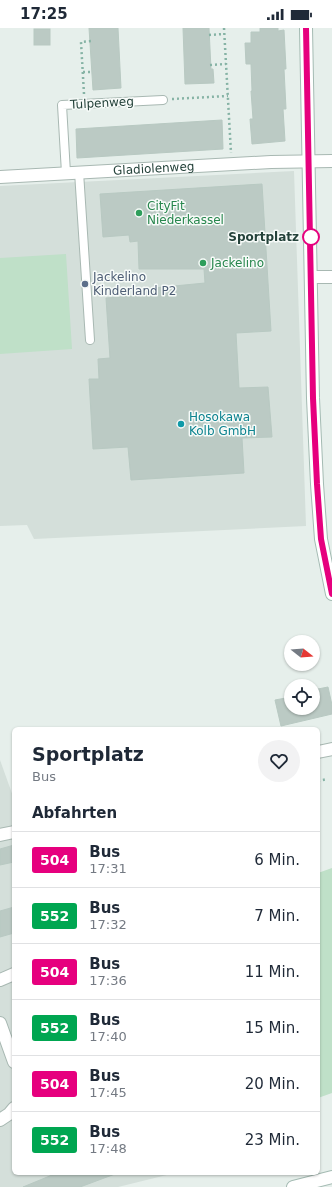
<!DOCTYPE html>
<html lang="de">
<style>
:root{--surface:#fff;--page:#f2f2f3;--text:#1f2937;--muted:#747a83;--line:#e0e1e3}
body{margin:0;font-family:"DejaVu Sans",sans-serif;background:var(--page);color:var(--text);height:100vh;display:flex;flex-direction:column;font-size:15px;white-space:nowrap}
*{box-sizing:border-box;margin:0}
p{font-size:13px;color:var(--muted)}
.icon{flex:none;width:22px;height:22px;fill:none;stroke:currentColor;stroke-width:2;stroke-linecap:round;stroke-linejoin:round}
.map{position:relative;flex:1;overflow:hidden}
.drawer{position:absolute;left:12px;top:699px;width:308px;height:448px;display:flex;flex-direction:column;background:var(--surface);border-radius:6px;box-shadow:0 1px 3px #0004}
.drawer>*{flex:none}
.badge{padding:0 8px;border-radius:3px;font-size:14px;line-height:26px}
.needle{width:26px;rotate:107deg}
.fabs{position:absolute;left:284px;top:607px;display:grid;gap:8px}
.fabs a{display:grid;place-items:center;width:36px;height:36px;border-radius:50%;background:var(--surface);box-shadow:0 1px 3px #0004;font-size:20px}
.map>.badge{position:absolute;translate:-50% -50%;box-shadow:0 0 0 2px #fff}
h2{padding:0 20px;font-size:15px;line-height:36px}
.round{display:grid;place-items:center;flex:none;width:42px;height:42px;border-radius:21px;background:var(--page)}
.overview{display:flex;align-items:center;justify-content:space-between;height:68px;padding:0 20px}
h1{font-size:19px;font-weight:600;line-height:30px}
ul{padding:0;list-style:none}
li{display:flex;align-items:center;gap:12px;height:56px;padding:0 20px;border-top:1px solid var(--line)}
li div{flex:1}
li b{display:block;font-size:15px}
li em{font-style:normal}
li .badge{min-width:44px;font-weight:700;text-align:center}
.status{display:flex;justify-content:space-between;align-items:center;height:28px;padding:0 20px;background:var(--surface);direction:ltr}
.status svg{height:11px;fill:currentColor}
.map>svg:first-child{display:block}
.built{fill:#d4dfda}
.green{fill:#bfe0c8}
.building{fill:#bbcac4;stroke:#b8c9c2}
.lines{fill:none;stroke-linecap:round;stroke-linejoin:round}
.lane-casing{stroke:#a8b8b2;stroke-width:10}
.street-casing{stroke:#a8b8b2;stroke-width:14}
.secondary-casing{stroke:#a4bbb3;stroke-width:14}
.path{stroke:#86b3a5;stroke-width:2.5;stroke-dasharray:2 3;stroke-linecap:butt}
.lane{stroke:#fff;stroke-width:8}
.street{stroke:#fff;stroke-width:12}
.secondary{stroke:#fff;stroke-width:12}
.line-casing{stroke:#fff;stroke-width:9}
.line{stroke:#e6007e;stroke-width:6}
.leisure-dot{fill:#2e9e5b;stroke:#f7fbf9;stroke-width:1.5}
.stop-dot{fill:#fff;stroke:#e6007e;stroke-width:2}
.service-dot{fill:#5c6f8a;stroke:#f7fbf9;stroke-width:1.5}
.culture-dot{fill:#0f9aa8;stroke:#f7fbf9;stroke-width:1.5}
.labels{text-anchor:middle;dominant-baseline:central;stroke-width:3;stroke-linejoin:round;paint-order:stroke}
.street-label{font-size:12px;fill:#24423a;stroke:#f7fbf9}
.leisure-label{font-size:12px;fill:#27864d;stroke:#f7fbf9;text-anchor:start}
.stop-label{font-size:12px;font-weight:bold;fill:#24423a;stroke:#f7fbf9;text-anchor:end}
.service-label{font-size:12px;fill:#4e5e75;stroke:#f7fbf9;text-anchor:start}
.culture-label{font-size:12px;fill:#0d838f;stroke:#f7fbf9;text-anchor:start}
</style>
<div class="status"><b>17:25</b><svg viewBox="0 0 49 12"><path d="M0 12V9h3v3zM5 12V6h3v6zM10 12V3h3v9zM15 12V0h3v12zM26 1h20v11H26zM47 4h2v5h-2z"/></svg></div>
<div class="map">
<svg width="332" height="1159" viewBox="0 0 332 1159">
<rect width="100%" height="100%" fill="#e6efeb"/>
<g class="built">
<path d="M294 143 306 498 34 511 27 497 0 498V158Z"/>
<path d="M0 732 14 771V1145H175L118 1159H0Z"/>
</g>
<g class="green">
<path d="M66 226 72 321 0 326V230Z"/>
<path d="M332 840V1065L318 1070V845Z"/>
</g>
<g class="building">
<path d="M89 0H118L121 60 93 62Z"/>
<path d="M183 0H209L211 41H213L214 55 185 56Z"/>
<path d="M260 0H278V3L284 2 286 41H284L286 81H283L285 113 252 116 250 91H253L251 63H252L251 36H246L245 15H251V4H260Z"/>
<rect x="34" y="1" width="16" height="16"/>
<path d="M222 92 223 121 77 130 76 101Z"/>
<path d="M262 156 271 303 236 305 239 360 268 359 272 409 242 410 244 445 131 452 128 419 93 421 89 351H99L98 331 110 330 106 270 133 268V262L205 255 204 241H139L138 213 130 214 129 207 103 209 100 166Z"/>
<path d="M328 659 332 677V686L281 698 275 672 291 669V680H313V662Z"/>
<path d="M14 817V834L0 837V821Z"/>
<path d="M14 879V905L0 909V883Z"/>
<path d="M57 1145H115V1146L80 1159H23Z"/>
</g>
<g class="lines">
<g class="lane-casing">
<g id="lane">
<path d="M79 144 90 312"/>
<path d="M66 145 62 77 163 72"/>
</g>
</g>
<g class="street-casing">
<g id="street">
<path id="s1" d="M0 149 271 134 332 133"/>
<path d="M311 249H332"/>
<path d="M318 724 332 721"/>
<path d="M0 807 14 804"/>
<path d="M0 952 14 946"/>
<path d="M0 995 14 1034"/>
<path d="M0 1092 9 1086 14 1080"/>
</g>
</g>
<g class="secondary-casing">
<g id="secondary">
<path d="M306 0 313 370 317 456 321 511 332 566"/>
<path d="M293 1159 332 1149"/>
</g>
</g>
<g class="path">
<path d="M224 0 231 125"/>
<path d="M209 7 224 6"/>
<path d="M210 37 226 36"/>
<path d="M83 44H93"/>
<path d="M84 66 81 14 92 13"/>
<path d="M172 71 228 68"/>
<path d="M318 753 327 751"/>
</g>
<use href="#lane" class="lane"/>
<use href="#street" class="street"/>
<use href="#secondary" class="secondary"/>
</g>
<g class="lines">
<g class="line-casing">
<path id="line" d="M306 0 313 370 317 456 321 511 332 566"/>
</g>
<use href="#line" class="line"/>
</g>
<g class="leisure-dot">
<circle cx="139" cy="185" r="4"/>
<circle cx="203" cy="235" r="4"/>
</g>
<circle class="stop-dot" cx="311" cy="209" r="8"/>
<circle class="service-dot" cx="85" cy="256" r="4"/>
<circle class="culture-dot" cx="181" cy="396" r="4"/>
<g class="labels">
<g class="street-label">
<text transform="translate(102 75) rotate(-3)">Tulpenweg</text>
<text stroke="none"><textPath href="#s1" startOffset="154">Gladiolenweg</textPath></text>
</g>
<g class="leisure-label">
<text x="147" y="178">CityFit<tspan x="147" dy="14">Niederkassel</tspan></text>
<text x="211" y="235">Jackelino</text>
</g>
<g class="stop-label">
<text x="299" y="209">Sportplatz</text>
</g>
<g class="service-label">
<text x="93" y="249">Jackelino<tspan x="93" dy="14">Kinderland P2</tspan></text>
</g>
<g class="culture-label">
<text x="189" y="389">Hosokawa<tspan x="189" dy="14">Kolb GmbH</tspan></text>
</g>
</g>
</svg>
<div class="fabs">
<a><svg class="needle" viewBox="-14 -14 28 28"><path d="M0-13l5 13h-10z" fill="#e53935"/><path d="M0 13l5-13h-10z" fill="#747a83"/></svg></a>
<a><svg class="icon" aria-label="locate" viewBox="0 0 24 24"><circle cx="12" cy="12" r="6"/><path d="M12 2v4M12 18v4M2 12h4M18 12h4"/></svg></a>
</div>
<section class="drawer">
<div class="overview"><div><h1>Sportplatz</h1><p>Bus</p></div><a class="round"><svg class="icon" aria-label="heart" viewBox="0 0 24 24"><path d="M12 20l-8-8c-3-5 5-10 8-4 3-6 11-1 8 4z"/></svg></a></div>
<h2>Abfahrten</h2>
<ul>
<li><span class="badge" style="background:#e6007e;color:#fff">504</span><div><b>Bus</b><p>17:31</p></div><em>6 Min.</em></li>
<li><span class="badge" style="background:#00a651;color:#fff">552</span><div><b>Bus</b><p>17:32</p></div><em>7 Min.</em></li>
<li><span class="badge" style="background:#e6007e;color:#fff">504</span><div><b>Bus</b><p>17:36</p></div><em>11 Min.</em></li>
<li><span class="badge" style="background:#00a651;color:#fff">552</span><div><b>Bus</b><p>17:40</p></div><em>15 Min.</em></li>
<li><span class="badge" style="background:#e6007e;color:#fff">504</span><div><b>Bus</b><p>17:45</p></div><em>20 Min.</em></li>
<li><span class="badge" style="background:#00a651;color:#fff">552</span><div><b>Bus</b><p>17:48</p></div><em>23 Min.</em></li>
</ul>
</section>
</div>
